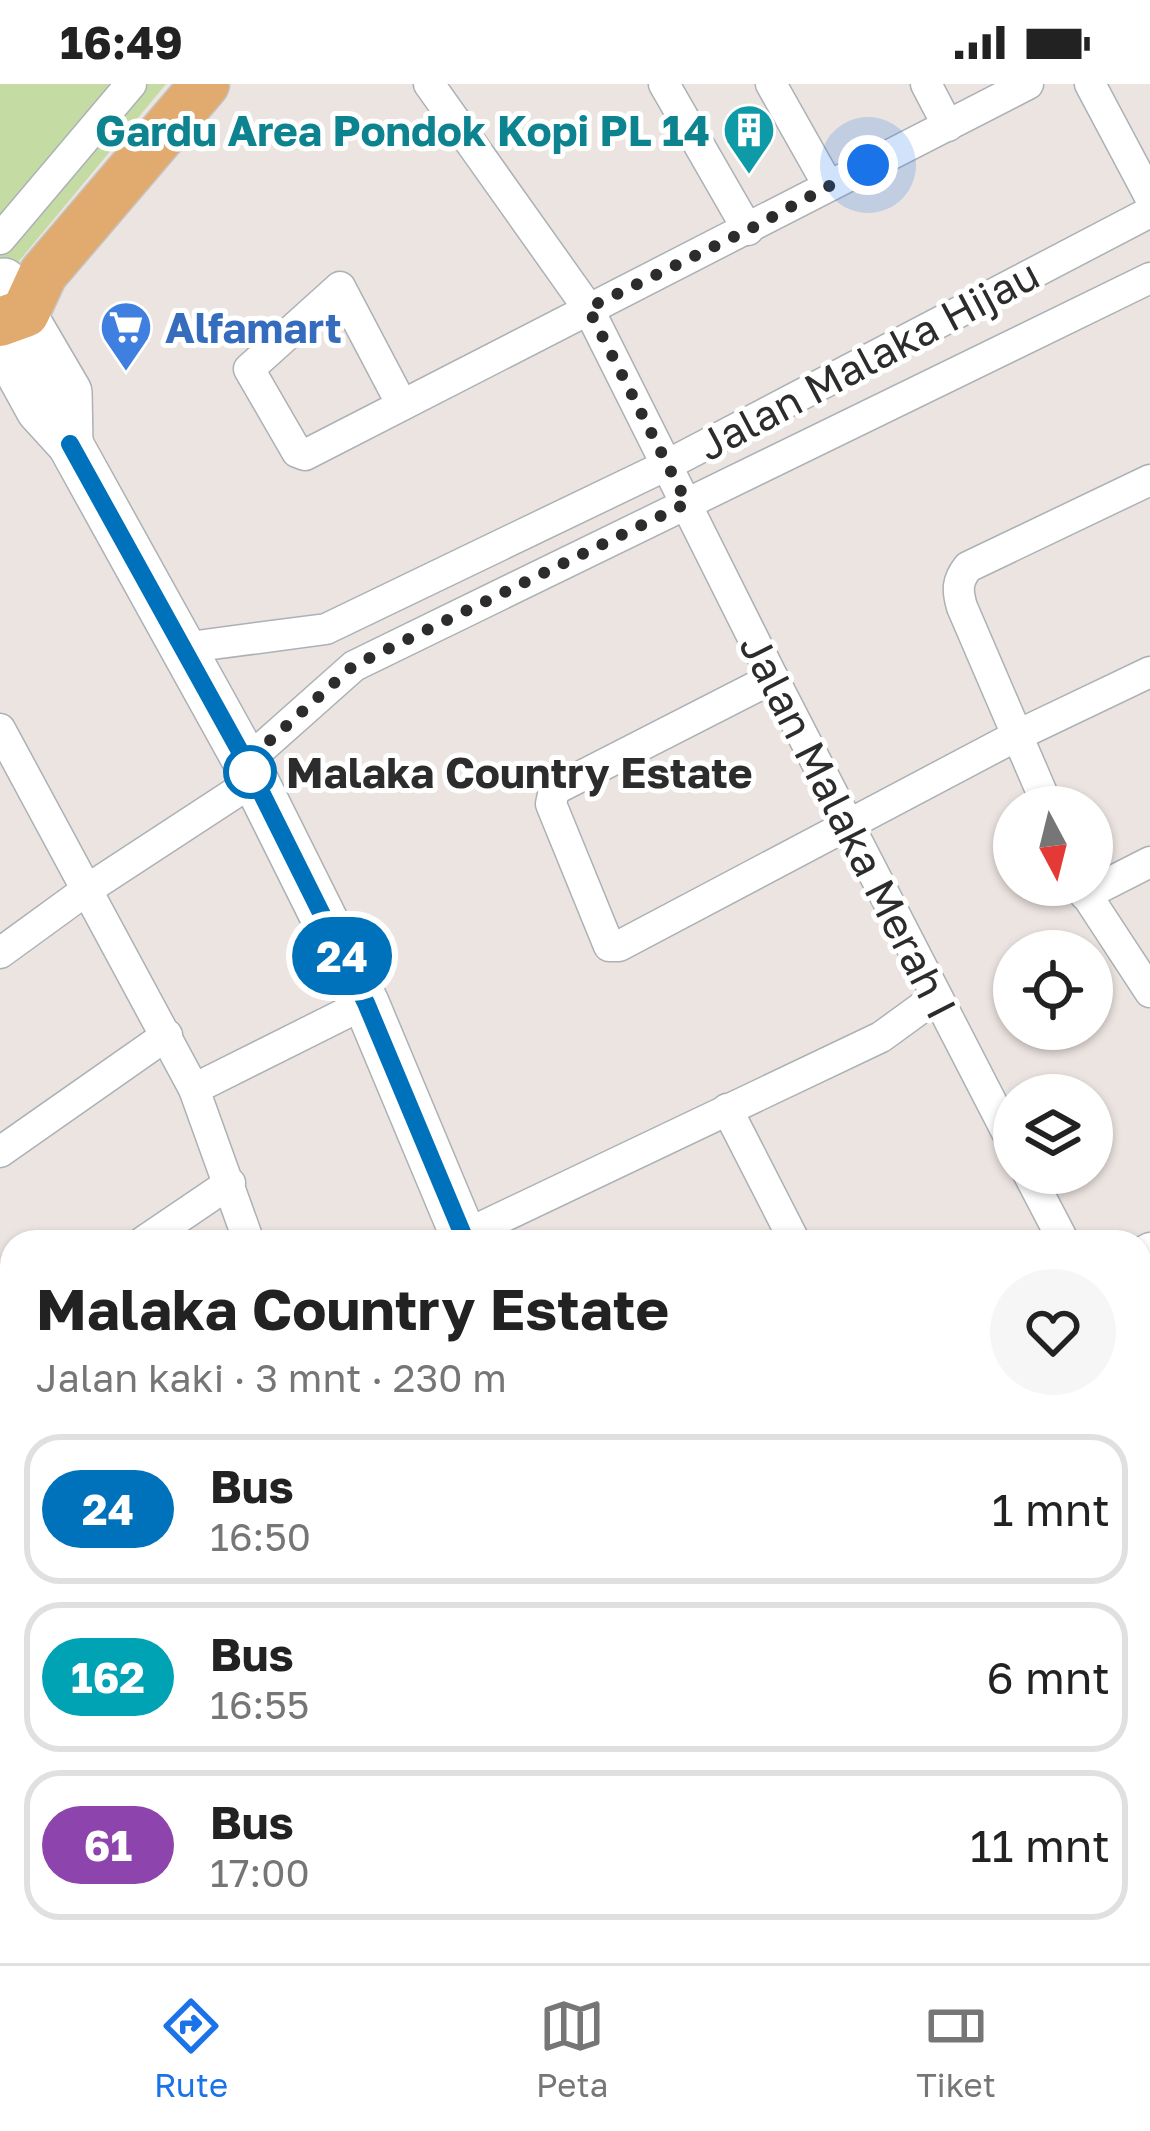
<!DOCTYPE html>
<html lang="id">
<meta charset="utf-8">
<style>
:root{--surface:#fff;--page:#f6f6f6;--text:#222;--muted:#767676;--line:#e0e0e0;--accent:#1a73e8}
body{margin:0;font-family:"Golos Text",sans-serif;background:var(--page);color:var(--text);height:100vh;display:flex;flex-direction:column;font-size:45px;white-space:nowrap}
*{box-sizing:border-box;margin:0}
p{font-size:39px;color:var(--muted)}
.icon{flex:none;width:66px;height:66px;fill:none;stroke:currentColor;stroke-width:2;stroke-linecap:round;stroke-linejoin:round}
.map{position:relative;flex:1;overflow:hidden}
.side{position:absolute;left:0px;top:1146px;width:1152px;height:735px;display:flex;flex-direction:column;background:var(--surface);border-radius:36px 36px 0 0;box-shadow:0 3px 9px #0004}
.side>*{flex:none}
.badge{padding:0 24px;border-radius:39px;font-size:42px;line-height:78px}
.needle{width:78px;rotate:173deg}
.buttons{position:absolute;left:993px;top:702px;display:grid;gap:24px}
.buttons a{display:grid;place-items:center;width:120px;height:120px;border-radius:50%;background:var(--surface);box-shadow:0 3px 9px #0004;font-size:60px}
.you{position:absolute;width:60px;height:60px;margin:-30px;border:9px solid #fff;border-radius:50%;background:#1a73e8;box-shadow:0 0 0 18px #1a73e833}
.map>.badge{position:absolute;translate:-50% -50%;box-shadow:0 0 0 6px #fff}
.round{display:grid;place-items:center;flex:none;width:126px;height:126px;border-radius:63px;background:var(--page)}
.headline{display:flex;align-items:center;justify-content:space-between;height:204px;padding:0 36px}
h1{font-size:57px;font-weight:700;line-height:90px}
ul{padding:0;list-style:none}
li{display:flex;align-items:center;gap:36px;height:150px;margin:0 24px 18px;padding:0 12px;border:6px solid var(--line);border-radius:36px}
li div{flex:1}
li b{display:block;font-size:45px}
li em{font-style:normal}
li .badge{min-width:132px;font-weight:700;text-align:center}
.status{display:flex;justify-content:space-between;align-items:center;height:84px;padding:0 60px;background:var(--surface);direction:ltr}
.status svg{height:33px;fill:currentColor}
.tabs{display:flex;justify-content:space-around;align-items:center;height:168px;border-top:3px solid var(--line);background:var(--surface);font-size:33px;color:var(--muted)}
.tabs a{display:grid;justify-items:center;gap:6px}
.tabs .selected{color:var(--accent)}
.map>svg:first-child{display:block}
.green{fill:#c4dca3}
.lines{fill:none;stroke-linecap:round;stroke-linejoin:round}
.street-casing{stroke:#acb1b6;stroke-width:33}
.secondary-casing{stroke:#acb1b6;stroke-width:48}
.primary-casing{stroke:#c4c4c4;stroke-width:51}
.street{stroke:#fff;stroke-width:30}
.secondary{stroke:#fff;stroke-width:45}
.primary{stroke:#e1ab6f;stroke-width:48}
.line-casing{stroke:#fff;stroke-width:27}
.line{stroke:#0072bc;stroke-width:18}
.walk{stroke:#2c2c2c;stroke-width:12;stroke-dasharray:0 21.6}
.stop-dot{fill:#fff;stroke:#0072bc;stroke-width:6}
.labels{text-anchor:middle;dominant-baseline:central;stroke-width:10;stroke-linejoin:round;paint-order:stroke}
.culture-label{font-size:42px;font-weight:bold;fill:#0d838f;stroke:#fff;text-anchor:end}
.shop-label{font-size:42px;font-weight:bold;fill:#366cbe;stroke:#fff;text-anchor:start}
.street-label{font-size:42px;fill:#2c2c2c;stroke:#fff}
.stop-label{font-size:42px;font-weight:bold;fill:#2c2c2c;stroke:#fff;text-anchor:start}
</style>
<div class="status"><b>16:49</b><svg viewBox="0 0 49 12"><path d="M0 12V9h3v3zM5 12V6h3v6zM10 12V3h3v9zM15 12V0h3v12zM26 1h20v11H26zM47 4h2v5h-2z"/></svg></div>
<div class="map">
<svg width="1150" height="1879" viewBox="0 0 1150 1879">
<rect width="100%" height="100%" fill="#ece4e0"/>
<path class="green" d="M0 0H166L0 200Z"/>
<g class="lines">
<g class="street-casing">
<g id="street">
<path d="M429 0 588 224 773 594 1014 1062"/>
<path d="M664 0 748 146"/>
<path d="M771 0 828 101"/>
<path d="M926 0 948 42"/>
<path d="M1090 0 1150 113"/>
<path d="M0 155 131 0"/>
<path d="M401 319 340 203 249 285 297 368 305 371 1028 0"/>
<path d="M182 564 326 545 667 381 1150 128"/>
<path d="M773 594 554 706 551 720 609 862H619L1018 651 1150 588"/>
<path d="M0 645 194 1005 249 1158"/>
<path d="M246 678 354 582 1150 194"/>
<path d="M1048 723 962 523C957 506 957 497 968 483L1150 396"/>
<path d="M1080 801 1150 908"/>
<path d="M1085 811 1150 778"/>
<path d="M0 869 88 805 253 697"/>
<path d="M194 1005 366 919"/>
<path d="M727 1025 795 1158"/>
<path d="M0 1068 167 951"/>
<path d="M1028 1089 1064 1158"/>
<path d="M143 1158 230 1099"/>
<path d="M450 1158 881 953 936 913"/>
<path d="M1140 1169 1150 1164"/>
<path d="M0 1254 12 1246"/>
<path d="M1140 1294 1150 1311"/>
<path d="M0 1462 12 1454"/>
<path d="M1140 1535 1150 1530"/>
<path d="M0 1542 12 1560"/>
<path d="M0 1649 12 1641"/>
<path d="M1140 1791 1150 1788"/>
<path d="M0 1838 12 1830"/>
<path d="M239 1869 249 1879"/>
<path d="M995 1869 1001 1879"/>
<path d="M274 1879 295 1869"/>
<path d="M603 1879 617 1869"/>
<path d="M1117 1879 1150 1873"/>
</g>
</g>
<g class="secondary-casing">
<g id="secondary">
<path d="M4 197 69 308 70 360"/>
<path d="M0 255 39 326 70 360 246 678 366 919 466 1158"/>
<path d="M746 1869 750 1879"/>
</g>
</g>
<g class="primary-casing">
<path id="primary" d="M0 238 25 229 43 190 205 0"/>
</g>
<use href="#street" class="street"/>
<use href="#secondary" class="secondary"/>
<use href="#primary" class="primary"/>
</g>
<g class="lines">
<g class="line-casing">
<path id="line" d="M70 360 246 678 366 919 466 1158"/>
</g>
<use href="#line" class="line"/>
<path class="walk" d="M250 688 246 678 353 582 687 419 588 224 748 146 868 81"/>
</g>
<defs>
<g id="building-pin" transform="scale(2.7)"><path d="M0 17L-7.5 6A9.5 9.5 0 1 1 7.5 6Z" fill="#0f9aa8" stroke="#fff"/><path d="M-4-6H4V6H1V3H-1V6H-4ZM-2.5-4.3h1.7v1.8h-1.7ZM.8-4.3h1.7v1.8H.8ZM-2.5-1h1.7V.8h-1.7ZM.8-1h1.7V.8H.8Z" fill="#fff"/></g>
<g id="supermarket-pin" transform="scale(2.7)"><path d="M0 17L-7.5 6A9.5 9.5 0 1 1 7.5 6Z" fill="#3f7fe0" stroke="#fff"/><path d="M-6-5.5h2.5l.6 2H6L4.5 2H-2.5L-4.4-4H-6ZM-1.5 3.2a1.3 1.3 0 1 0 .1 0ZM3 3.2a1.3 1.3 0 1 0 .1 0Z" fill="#fff"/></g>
</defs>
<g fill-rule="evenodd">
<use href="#building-pin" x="749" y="46"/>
<use href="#supermarket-pin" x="126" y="243"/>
</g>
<circle class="stop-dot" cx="250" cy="688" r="24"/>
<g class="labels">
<g class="culture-label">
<text x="710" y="46">Gardu Area Pondok Kopi PL 14</text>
</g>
<g class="shop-label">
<text x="165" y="243">Alfamart</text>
</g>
<g class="street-label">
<text transform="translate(868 275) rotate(-28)">Jalan Malaka Hijau</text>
<text transform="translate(849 742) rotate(63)">Jalan Malaka Merah I</text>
</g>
<g class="stop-label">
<text x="286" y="688">Malaka Country Estate</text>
</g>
</g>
</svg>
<div class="buttons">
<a><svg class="needle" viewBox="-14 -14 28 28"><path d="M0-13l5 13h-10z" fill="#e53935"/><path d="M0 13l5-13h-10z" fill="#767676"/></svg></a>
<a><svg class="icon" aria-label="locate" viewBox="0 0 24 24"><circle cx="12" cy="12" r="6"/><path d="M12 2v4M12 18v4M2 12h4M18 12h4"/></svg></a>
<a><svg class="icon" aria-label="layers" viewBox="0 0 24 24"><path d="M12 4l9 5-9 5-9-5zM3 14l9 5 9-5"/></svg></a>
</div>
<div class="you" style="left:868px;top:81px"></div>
<b class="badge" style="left:342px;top:872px;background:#0072bc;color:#fff">24</b>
<section class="side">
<div class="headline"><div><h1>Malaka Country Estate</h1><p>Jalan kaki · 3 mnt · 230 m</p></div><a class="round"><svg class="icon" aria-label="heart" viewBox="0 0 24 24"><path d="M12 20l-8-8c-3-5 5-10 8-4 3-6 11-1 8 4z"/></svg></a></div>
<ul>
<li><span class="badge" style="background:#0072bc;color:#fff">24</span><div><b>Bus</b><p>16:50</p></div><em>1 mnt</em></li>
<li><span class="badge" style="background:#00a3b4;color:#fff">162</span><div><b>Bus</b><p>16:55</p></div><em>6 mnt</em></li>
<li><span class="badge" style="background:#8e44ad;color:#fff">61</span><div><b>Bus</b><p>17:00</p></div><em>11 mnt</em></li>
</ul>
</section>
</div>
<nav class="tabs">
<a class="selected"><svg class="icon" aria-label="directions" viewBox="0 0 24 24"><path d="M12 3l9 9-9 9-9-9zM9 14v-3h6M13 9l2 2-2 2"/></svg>Rute</a>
<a><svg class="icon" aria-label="map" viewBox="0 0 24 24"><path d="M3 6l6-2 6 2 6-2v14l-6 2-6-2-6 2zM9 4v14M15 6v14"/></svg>Peta</a>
<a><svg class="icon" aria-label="tickets" viewBox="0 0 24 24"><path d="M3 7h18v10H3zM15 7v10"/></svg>Tiket</a>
</nav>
